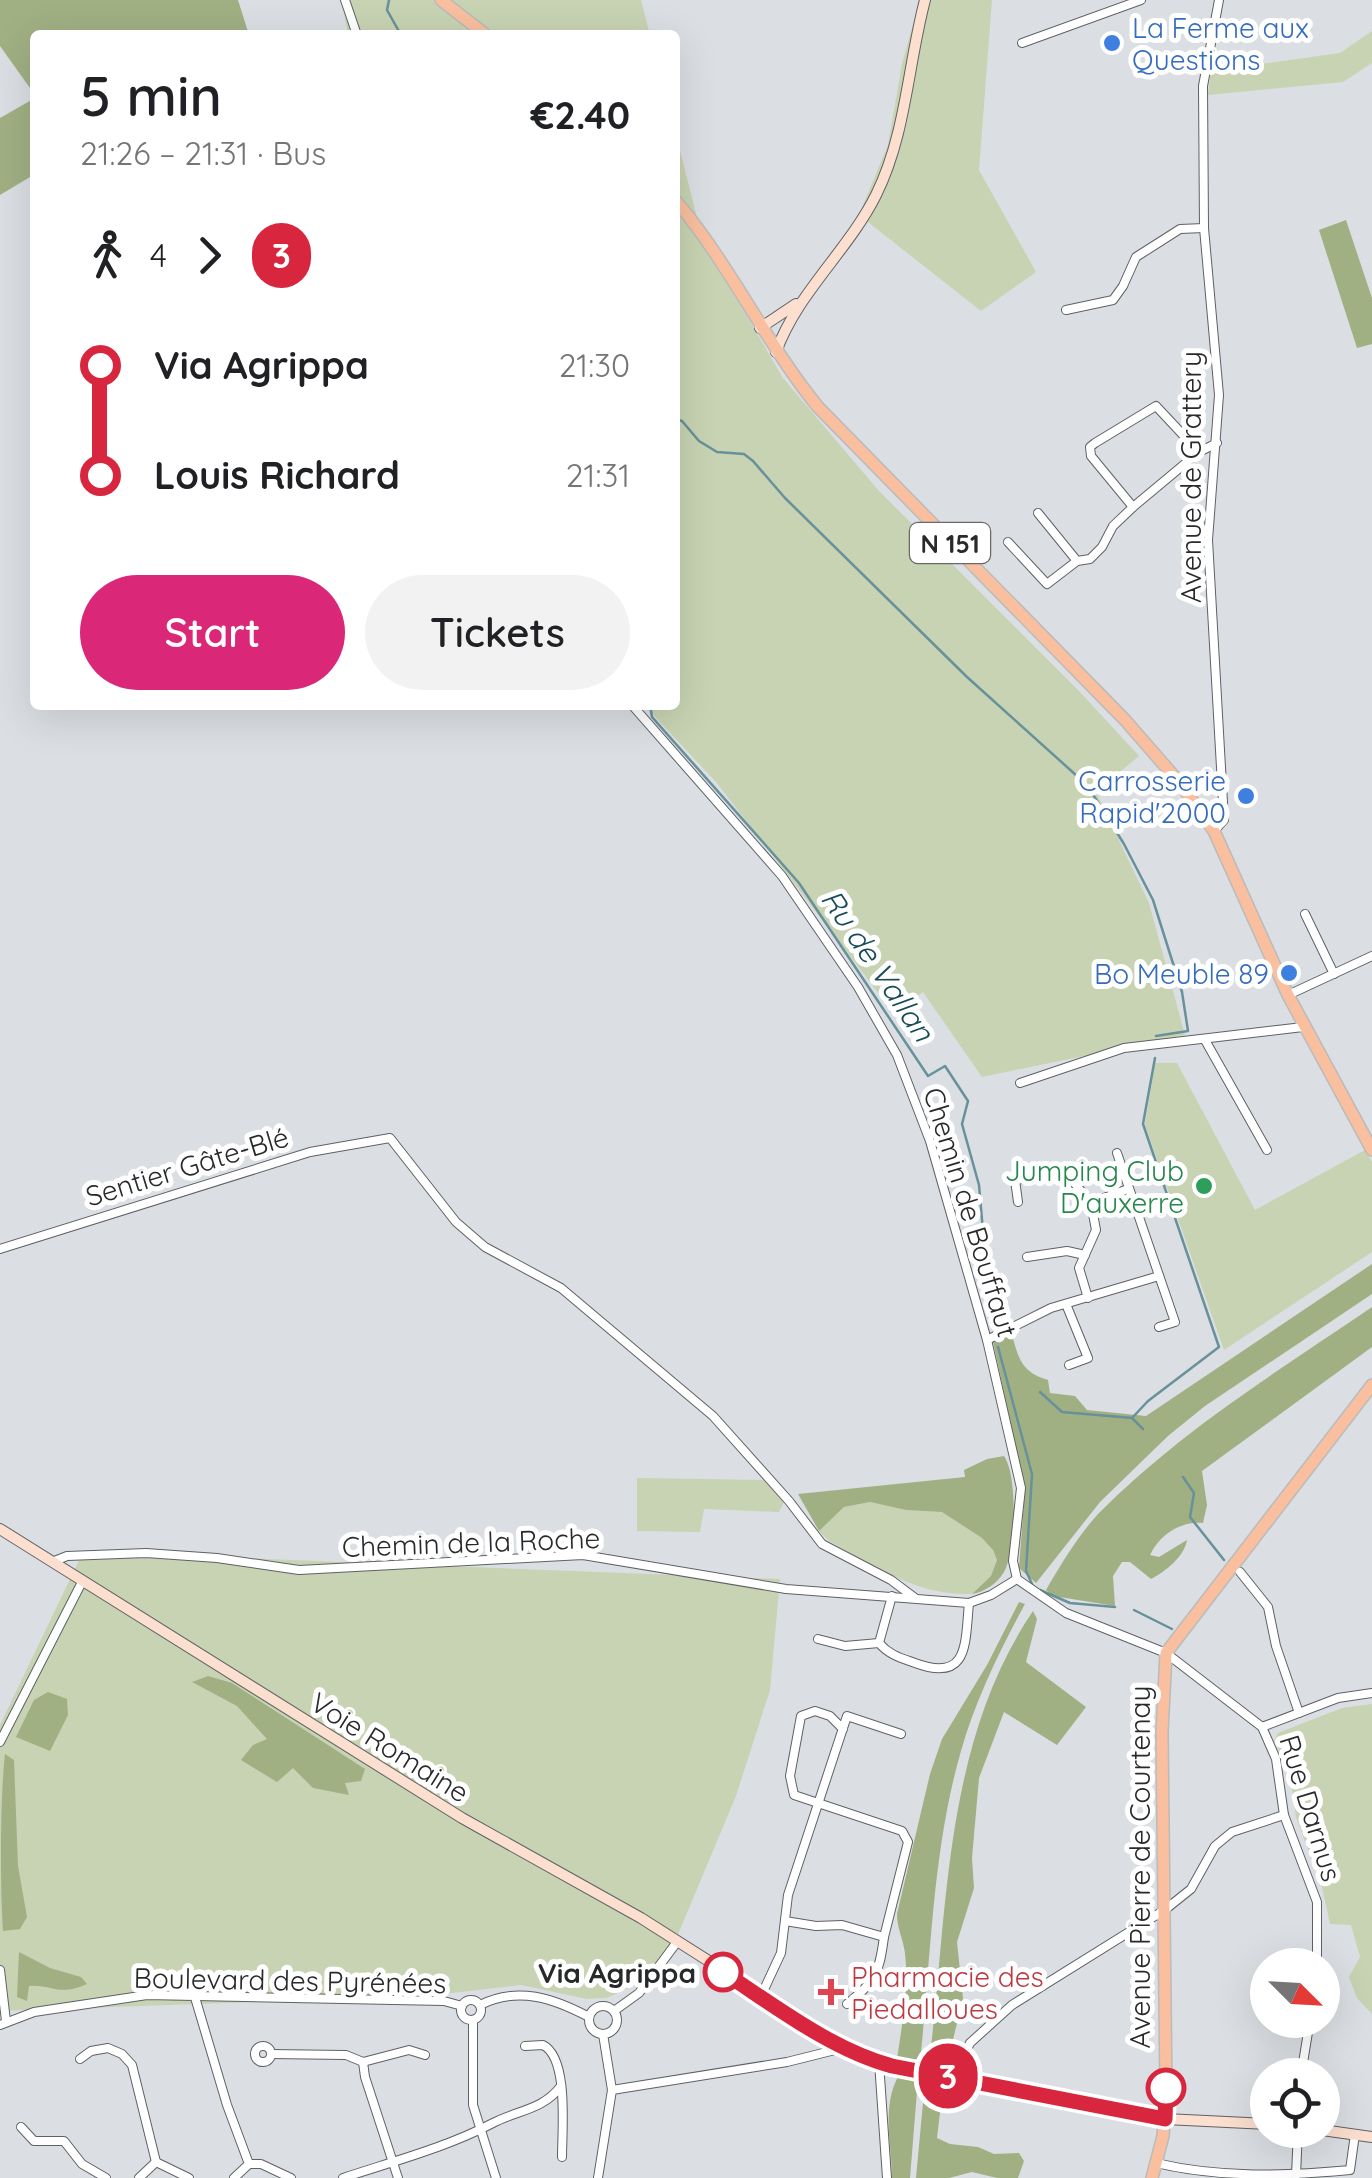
<!DOCTYPE html>
<meta charset="utf-8">
<style>
:root{--surface:#fff;--page:#f2f2f2;--text:#202124;--muted:#757577;--accent:#db2777}
body{margin:0;font-family:Quicksand,sans-serif;background:var(--page);color:var(--text);height:100vh;display:flex;flex-direction:column;font-size:38px;white-space:nowrap}
*{box-sizing:border-box;margin:0}
p{font-size:32px;color:var(--muted)}
.icon{flex:none;width:55px;height:55px;fill:none;stroke:currentColor;stroke-width:2;stroke-linecap:round;stroke-linejoin:round}
.map{position:relative;flex:1;overflow:hidden}
.panel{position:absolute;left:30px;top:30px;width:650px;height:680px;display:flex;flex-direction:column;background:var(--surface);border-radius:10px;box-shadow:0 10px 40px #0002}
.panel>*{flex:none}
.badge{padding:0 20px;border-radius:32px;font-size:35px;line-height:65px}
.needle{width:65px;rotate:114deg}
.tools{position:absolute;left:1250px;top:1948px;display:grid;gap:20px}
.tools a{display:grid;place-items:center;width:90px;height:90px;border-radius:50%;background:var(--surface);box-shadow:0 10px 40px #0002;font-size:50px}
.map>.badge{position:absolute;translate:-50% -50%;box-shadow:0 0 0 5px #fff}
.legs{display:flex;align-items:center;gap:15px;height:110px;padding:0 50px;font-size:32px}
.legs p{margin-inline-start:auto}
.headline{display:flex;align-items:center;justify-content:space-between;height:170px;padding:0 50px}
h1{font-size:55px;font-weight:600;line-height:75px}
.button{display:flex;gap:20px;margin-top:auto;padding:20px 50px}
.button a{flex:1;height:115px;border-radius:60px;background:var(--accent);color:#fff;font-size:40px;font-weight:600;line-height:115px;text-align:center}
.button a+a{background:var(--page);color:var(--text)}
ul{padding:0 50px;list-style:none}
li{display:flex;align-items:center;gap:35px;height:110px;font-size:38px}
li i{display:grid;place-items:center;width:15px;height:100%;margin:0 12px;background:currentColor}
li i::after{content:'';width:25px;height:25px;margin:-12px;border:8px solid;border-radius:50%;background:var(--surface)}
li p{margin-inline-start:auto}
li:first-child i{background:linear-gradient(#0000 50%,currentColor 0)}
li:last-child i{background:linear-gradient(currentColor 50%,#0000 0)}
.map>svg:first-child{display:block}
.green{fill:#c7d3b2}
.forest{fill:#a0b083}
.lines{fill:none;stroke-linecap:round;stroke-linejoin:round}
.stream{stroke:#67919b;stroke-width:2.5}
.street-casing{stroke:#5e6165;stroke-width:10}
.secondary-casing{stroke:#5e6165;stroke-width:12}
.primary-casing{stroke:#babbbb;stroke-width:14}
.street{stroke:#fff;stroke-width:8}
.secondary{stroke:#fcdfcf;stroke-width:10}
.primary{stroke:#f9bf9f;stroke-width:11}
.line-1-casing{stroke:#fff;stroke-width:22}
.line-1{stroke:#d7263d;stroke-width:15}
.shop-dot{fill:#3f7fe0;stroke:#fff;stroke-width:4}
.leisure-dot{fill:#2e9e5b;stroke:#fff;stroke-width:4}
.stop-1-dot{fill:#fff;stroke:#d7263d;stroke-width:5}
.health-dot{fill:#e0444e;stroke:#fff;stroke-width:4}
.labels{text-anchor:middle;dominant-baseline:central;stroke-width:10;stroke-linejoin:round;paint-order:stroke}
.shield{fill:#fff;stroke:#68696b;stroke-width:2.5}
.shield-label{font-size:25px;font-weight:bold;fill:#28292b}
.shop-label{font-size:28px;fill:#366cbe;stroke:#fff;text-anchor:end}
.street-label{font-size:28px;fill:#28292b;stroke:#fff}
.leisure-label{font-size:28px;fill:#27864d;stroke:#fff;text-anchor:end}
.stop-label{font-size:28px;font-weight:bold;fill:#28292b;stroke:#fff;text-anchor:end}
.health-label{font-size:28px;fill:#be3a42;stroke:#fff;text-anchor:start}
.water-label{font-size:30px;font-style:italic;fill:#184d57;stroke:#fff}
</style>
<div class="map">
<svg width="1372" height="2178" viewBox="0 0 1372 2178">
<rect width="100%" height="100%" fill="#dbdfe3"/>
<g class="green">
<path d="M342 0H641L650 35H348Z"/>
<path d="M920 0H992L979 170 1036 272 981 311 859 215 888 145 902 64Z"/>
<path d="M1372 31V63L1343 82 1208 95 1211 71 1340 53Z"/>
<path d="M675 131 703 241 783 378 879 491 1079 691 1139 756 1096 792 1149 903 1185 1035 982 1077 923 992 893 1012 716 782 644 705H675Z"/>
<path d="M1155 1063H1177L1255 1210 1365 1150 1372 1162V1252L1224 1350 1145 1125Z"/>
<path d="M637 1478 765 1480 784 1502 779 1512 704 1509 700 1532 637 1531Z"/>
<path d="M870 1502 906 1510 943 1512 982 1538 993 1550 997 1560 991 1576 972 1594C917 1596 875 1566 829 1541L819 1531 844 1507Z"/>
<path d="M83 1552 780 1579 770 1690 736 1796 671 1951 627 1989 606 1998 587 1999 521 1985 427 1996 0 2011V1725Z"/>
<path d="M1372 1704V2014L1357 1998 1349 1977 1360 1957 1351 1925 1330 1924 1322 1887 1296 1817 1289 1768 1274 1741 1278 1733 1342 1708Z"/>
</g>
<g class="forest">
<path d="M0 0H238L249 35H35V95L0 46Z"/>
<path d="M35 98V174L0 195V118Z"/>
<path d="M1346 220 1372 298V344L1357 348 1319 230Z"/>
<path d="M1372 1264V1294L1205 1406 1168 1436 1100 1502 1036 1583 1019 1568 1025 1488 993 1342 1012 1335C1019 1360 1022 1372 1048 1380L1050 1393 1075 1396 1087 1410 1146 1416Z"/>
<path d="M1372 1307V1347L1202 1471 1207 1505 1203 1523C1181 1521 1160 1534 1150 1555L1159 1557 1187 1540C1184 1557 1166 1571 1151 1579L1130 1562H1122L1113 1576 1115 1606 1053 1596 1046 1590C1061 1564 1078 1536 1098 1514 1179 1432 1278 1371 1372 1307Z"/>
<path d="M1004 1456C1018 1476 1016 1551 1004 1572 997 1584 984 1592 972 1594L991 1576 997 1560 993 1550 982 1538 942 1512 906 1510 870 1502 844 1507 819 1531 798 1494 965 1477 964 1470 987 1459Z"/>
<path d="M1019 1602 1025 1604C1000 1650 975 1701 961 1751 932 1851 931 1960 920 2062L897 2059C902 2025 909 1987 905 1953 903 1938 897 1929 897 1914L930 1774 942 1739 987 1665Z"/>
<path d="M1033 1611 1037 1619 1026 1662 1086 1707 1057 1745 1004 1712 979 1778 972 1858 974 1888 957 1942 963 1998 946 2069 929 2064C948 1911 943 1744 1033 1611Z"/>
<path d="M208 1676 232 1683 365 1769 361 1781 345 1783 349 1795 313 1788 293 1768 277 1782 241 1760 253 1745 267 1739 237 1706 192 1682Z"/>
<path d="M48 1692 67 1699 68 1715 50 1751 16 1737 34 1700Z"/>
<path d="M5 1754 14 1760 18 1866 27 1917 20 1929 3 1931C0 1882 0 1801 5 1754Z"/>
<path d="M19 1952 50 1968 81 1977 87 1984C58 1997 52 1984 29 1986L27 2001 17 1997Z"/>
<path d="M899 2075 918 2079 910 2178H892C892 2144 881 2106 899 2075Z"/>
<path d="M925 2081 945 2085 948 2090 941 2104 937 2138 950 2144 978 2147 994 2154 1019 2153 1024 2161 1018 2178H997L972 2172 949 2178H916Z"/>
</g>
<g class="lines">
<g class="stream">
<path d="M389 0 387 10 401 35"/>
<path d="M675 419 682 421 699 441 717 452 744 454 753 461 785 498 967 677 1087 785 1124 844 1153 900 1182 992 1188 1031 1156 1036"/>
<path d="M650 705 652 717 799 883 928 1076 945 1066 968 1101 962 1124 979 1185 991 1323"/>
<path d="M998 1347 1032 1474 1026 1571 1033 1586"/>
<path d="M1040 1392 1062 1412 1132 1418 1143 1429"/>
<path d="M1132 1418 1148 1401 1219 1347 1143 1124 1155 1058"/>
<path d="M1183 1477 1194 1493 1190 1517 1224 1560"/>
<path d="M1040 1590 1070 1603 1115 1607"/>
<path d="M1134 1610 1172 1629"/>
</g>
<g class="street-casing">
<g id="street">
<path d="M345 0 357 35"/>
<path d="M1022 43 1141 0"/>
<path d="M1066 310 1113 300 1123 286 1136 257 1180 229 1204 228"/>
<path d="M1133 507 1091 456 1090 447 1095 443 1156 406 1199 452"/>
<path d="M1038 513 1077 561"/>
<path d="M1008 542 1047 584 1077 561 1090 559 1102 547 1113 526 1133 507 1199 452 1217 443"/>
<path d="M632 705 782 876 858 987 897 1055 930 1141 987 1340 1021 1488 1013 1561 1017 1579"/>
<path d="M1214 831 1224 820 1208 540 1219 395 1204 228 1203 86 1219 0"/>
<path d="M1305 914 1334 974"/>
<path d="M1288 995 1372 956"/>
<path d="M1205 1040 1267 1150"/>
<path d="M1020 1083 1124 1048 1303 1027"/>
<path d="M1117 1153 1175 1322 1159 1327"/>
<path d="M1018 1202 1015 1180 1066 1173 1091 1203 1096 1230 1079 1268 1088 1298"/>
<path d="M1091 1203 1128 1189"/>
<path d="M0 1249 310 1152 390 1138 456 1222 485 1247 561 1288 713 1416 789 1501 822 1544 891 1580 915 1598"/>
<path d="M1027 1257 1067 1251 1085 1255"/>
<path d="M1066 1304 1088 1358 1069 1365"/>
<path d="M987 1340 1051 1308 1159 1276"/>
<path d="M52 1562 67 1556 146 1553 217 1558 299 1570 583 1555 786 1589 969 1603 991 1595 1017 1579"/>
<path d="M1240 1572 1268 1607 1276 1646 1299 1713"/>
<path d="M1017 1579 1066 1613 1166 1653 1262 1727 1276 1759 1284 1815 1317 1902V1965"/>
<path d="M892 1596 879 1643C889 1655 901 1658 915 1663 969 1683 965 1644 969 1603"/>
<path d="M818 1639 845 1646 879 1643"/>
<path d="M1262 1727 1338 1698 1372 1693"/>
<path d="M843 1729 830 1716 815 1711 801 1716 790 1776 794 1795 902 1831 908 1842 884 1937"/>
<path d="M0 1742 82 1582"/>
<path d="M785 1921 816 1926 842 1925 884 1937C879 1974 876 1981 847 2004"/>
<path d="M0 1970 6 2021"/>
<path d="M194 1994 227 2105 249 2164"/>
<path d="M761 1996 781 1953 788 1895 847 1716 901 1734"/>
<circle cx="471" cy="2010" r="10"/>
<path d="M480 2005C518 1986 553 1998 589 2017"/>
<circle cx="603" cy="2020" r="14"/>
<path d="M614 2011 639 1993 677 1942"/>
<path d="M473 2020V2105L496 2178"/>
<path d="M0 2025 34 2012 147 1995 444 2001 462 2006"/>
<circle cx="263" cy="2054" r="8"/>
<path d="M525 2046 543 2045C569 2058 562 2130 562 2157"/>
<path d="M271 2054 346 2055 363 2062 365 2077 398 2178"/>
<path d="M80 2059 91 2051 108 2048 122 2054 132 2065 156 2162 189 2178"/>
<path d="M363 2062 409 2050 425 2055"/>
<path d="M879 2062 887 2178"/>
<path d="M1301 2075 1310 2020"/>
<path d="M954 2077 970 2043 1012 2005 1166 1909 1191 1889 1215 1846 1232 1832 1284 1815"/>
<path d="M612 2090 787 2062 847 2047"/>
<path d="M21 2127 34 2141H64L82 2164 106 2178"/>
<path d="M1156 2163C1219 2178 1286 2176 1350 2170L1355 2134"/>
<path d="M249 2164H261L291 2178"/>
<path d="M1296 2175 1298 2130"/>
<path d="M139 2178 156 2162"/>
<path d="M234 2178 249 2164"/>
<path d="M343 2178C394 2161 445 2148 493 2123 518 2110 543 2110 561 2086"/>
<path d="M598 2178 612 2090 603 2034"/>
</g>
</g>
<g class="secondary-casing">
<g id="secondary">
<path d="M760 328 796 304"/>
<path d="M776 352C797 293 848 251 876 195 906 135 908 64 925 0"/>
<path d="M0 1529 462 1818 641 1918 836 2042 864 2057 892 2066 1165 2119 1268 2124"/>
<path d="M1322 2130 1372 2137"/>
</g>
</g>
<g class="primary-casing">
<g id="primary">
<path d="M441 0 486 35"/>
<path d="M675 200C728 261 765 342 818 407L1125 720 1179 782 1214 831 1288 995 1372 1150"/>
<path d="M1152 2178 1163 2136 1166 2092 1162 1732 1166 1653 1372 1385"/>
</g>
</g>
<use href="#street" class="street"/>
<use href="#secondary" class="secondary"/>
<use href="#primary" class="primary"/>
</g>
<g class="lines">
<g class="line-1-casing">
<path id="line-1" d="M723 1972C775 2006 832 2050 892 2066L1165 2119 1166 2088"/>
</g>
<use href="#line-1" class="line-1"/>
</g>
<g class="shop-dot">
<circle cx="1112" cy="43" r="10"/>
<circle cx="1246" cy="796" r="10"/>
<circle cx="1289" cy="973" r="10"/>
</g>
<circle class="leisure-dot" cx="1204" cy="1186" r="10"/>
<g class="stop-1-dot">
<circle cx="723" cy="1972" r="18"/>
<circle cx="1166" cy="2088" r="18"/>
</g>
<path class="health-dot" d="M826 1977h10v10h10v10h-10v10h-10v-10h-10v-10h10z"/>
<g class="labels">
<rect class="shield" x="910" y="523" width="80" height="40" rx="8"/>
<g class="shield-label">
<text x="950" y="543">N 151</text>
</g>
<g class="shop-label">
<text x="1132" y="27" text-anchor="start">La Ferme aux<tspan x="1132" dy="32">Questions</tspan></text>
<text x="1226" y="780">Carrosserie<tspan x="1226" dy="32">Rapid'2000</tspan></text>
<text x="1269" y="973">Bo Meuble 89</text>
</g>
<g class="street-label">
<text transform="translate(1190 477) rotate(-90)">Avenue de Grattery</text>
<text transform="translate(187 1166) rotate(-17)">Sentier Gâte-Blé</text>
<text transform="translate(971 1212) rotate(73)">Chemin de Bouffaut</text>
<text transform="translate(471 1542) rotate(-2)">Chemin de la Roche</text>
<text transform="translate(390 1747) rotate(32)">Voie Romaine</text>
<text transform="translate(1311 1808) rotate(73)">Rue Darnus</text>
<text transform="translate(1139 1867) rotate(-90)">Avenue Pierre de Courtenay</text>
<text transform="translate(290 1980) rotate(1)">Boulevard des Pyrénées</text>
</g>
<g class="leisure-label">
<text x="1184" y="1170">Jumping Club<tspan x="1184" dy="32">D'auxerre</tspan></text>
</g>
<g class="stop-label">
<text x="696" y="1972">Via Agrippa</text>
</g>
<g class="health-label">
<text x="851" y="1976">Pharmacie des<tspan x="851" dy="32">Piedalloues</tspan></text>
</g>
<g class="water-label">
<text transform="translate(878 965) rotate(56)">Ru de Vallan</text>
</g>
</g>
</svg>
<div class="tools">
<a><svg class="needle" viewBox="-14 -14 28 28"><path d="M0-13l5 13h-10z" fill="#e53935"/><path d="M0 13l5-13h-10z" fill="#757577"/></svg></a>
<a><svg class="icon" aria-label="locate" viewBox="0 0 24 24"><circle cx="12" cy="12" r="6"/><path d="M12 2v4M12 18v4M2 12h4M18 12h4"/></svg></a>
</div>
<b class="badge" style="left:948px;top:2076px;background:#d7263d;color:#fff">3</b>
<section class="panel">
<div class="headline"><div><h1>5 min</h1><p>21:26 – 21:31 · Bus</p></div><b>€2.40</b></div>
<div class="legs"><svg class="icon" aria-label="walk" viewBox="0 0 24 24"><circle cx="13" cy="4" r="2"/><path d="M13 8l-2 6 4 7M11 14l-3 7M7 12l3-4h3l4 4"/></svg>4<svg class="icon" aria-label="forward" viewBox="0 0 24 24"><path d="M9 5l7 7-7 7"/></svg><b class="badge" style="background:#d7263d;color:#fff">3</b></div>
<ul>
<li><i style="color:#d7263d"></i><b>Via Agrippa</b><p>21:30</p></li>
<li><i style="color:#d7263d"></i><b>Louis Richard</b><p>21:31</p></li>
</ul>
<div class="button"><a>Start</a><a>Tickets</a></div>
</section>
</div>
